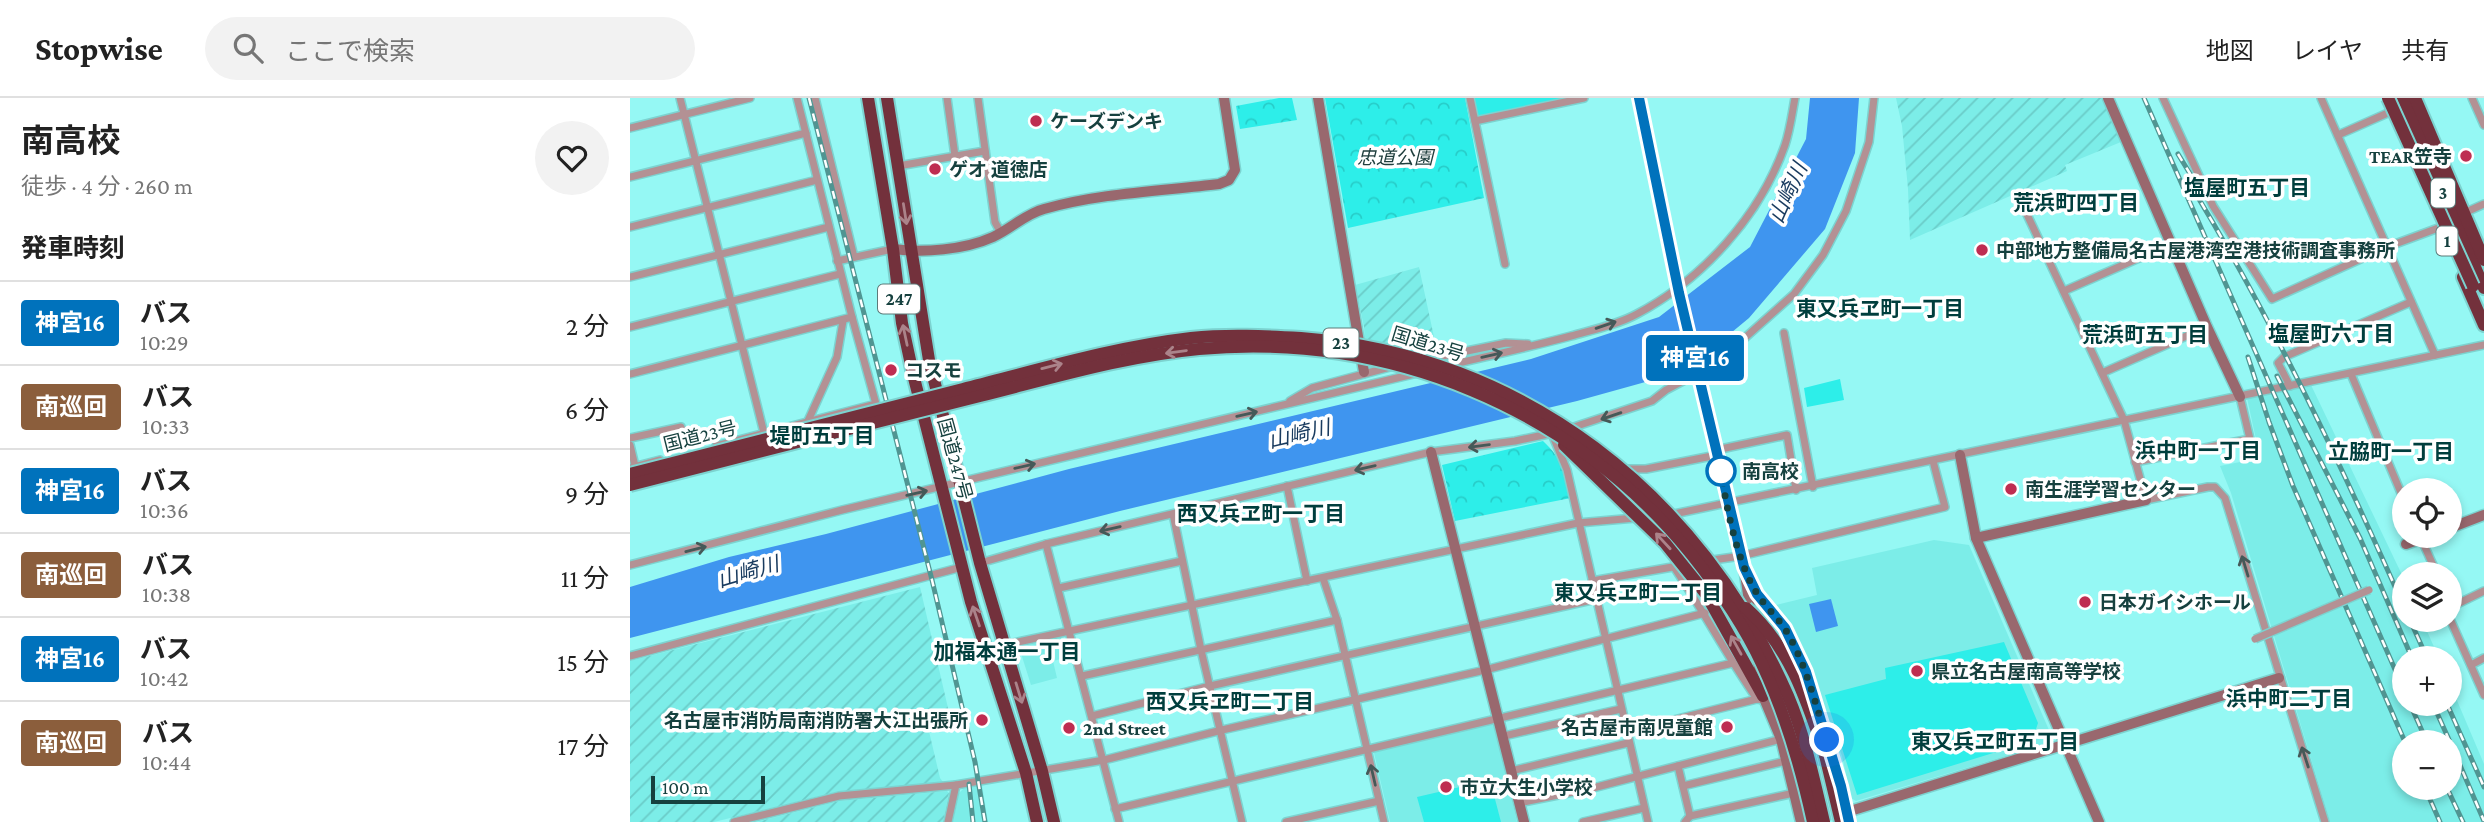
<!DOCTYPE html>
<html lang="ja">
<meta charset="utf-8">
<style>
:root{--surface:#fff;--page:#f2f2f2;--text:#222;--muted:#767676;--line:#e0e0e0}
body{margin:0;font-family:"Crimson Pro","Noto Sans JP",serif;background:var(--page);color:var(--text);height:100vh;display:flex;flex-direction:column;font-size:26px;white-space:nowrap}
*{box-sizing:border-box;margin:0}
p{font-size:23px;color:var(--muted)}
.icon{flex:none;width:38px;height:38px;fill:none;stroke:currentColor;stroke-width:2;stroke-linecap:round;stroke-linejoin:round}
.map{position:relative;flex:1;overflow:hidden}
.details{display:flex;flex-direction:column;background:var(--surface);width:630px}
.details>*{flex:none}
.badge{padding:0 14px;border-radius:5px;font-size:24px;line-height:46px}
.tools{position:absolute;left:1762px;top:380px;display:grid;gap:14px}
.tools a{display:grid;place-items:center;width:70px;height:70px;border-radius:50%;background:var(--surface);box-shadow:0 4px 10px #0003;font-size:35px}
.scale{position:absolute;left:21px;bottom:18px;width:114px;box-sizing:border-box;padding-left:7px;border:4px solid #16413f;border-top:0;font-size:19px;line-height:24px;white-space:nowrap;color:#16413f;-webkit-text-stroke:5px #fff;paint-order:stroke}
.you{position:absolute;width:35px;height:35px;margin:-18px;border:5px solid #fff;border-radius:50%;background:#1a73e8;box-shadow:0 0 0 10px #1a73e833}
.map>.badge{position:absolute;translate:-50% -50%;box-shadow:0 0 0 4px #fff}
h2{padding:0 21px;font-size:26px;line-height:63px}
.round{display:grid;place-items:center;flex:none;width:74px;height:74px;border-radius:37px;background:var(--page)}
.headline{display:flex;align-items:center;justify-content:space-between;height:119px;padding:0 21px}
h1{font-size:33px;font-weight:700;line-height:52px}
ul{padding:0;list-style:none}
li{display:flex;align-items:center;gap:21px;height:84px;padding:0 21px;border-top:2px solid var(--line)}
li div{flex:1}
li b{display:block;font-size:26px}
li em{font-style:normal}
li .badge{min-width:77px;font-weight:700;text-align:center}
header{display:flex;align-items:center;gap:42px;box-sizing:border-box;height:98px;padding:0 35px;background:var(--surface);border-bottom:2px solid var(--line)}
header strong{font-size:33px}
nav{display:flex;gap:38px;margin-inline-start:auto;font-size:24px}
.search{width:490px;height:63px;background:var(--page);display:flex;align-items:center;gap:18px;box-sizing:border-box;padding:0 24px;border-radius:38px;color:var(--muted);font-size:26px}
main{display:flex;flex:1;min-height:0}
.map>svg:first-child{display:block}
.built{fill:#7cede8;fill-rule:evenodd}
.industrial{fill:url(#industrial-furrows)}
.grass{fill:#2deee9}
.park{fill:url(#park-crowns)}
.water{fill:#3f95ef}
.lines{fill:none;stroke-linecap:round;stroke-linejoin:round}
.street-casing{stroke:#7cd3d0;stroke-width:10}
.secondary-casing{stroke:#7cd3d0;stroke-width:13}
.highway-casing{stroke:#7cd3d0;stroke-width:16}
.street{stroke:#b39194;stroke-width:7}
.secondary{stroke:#99686e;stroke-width:10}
.highway{stroke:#73313c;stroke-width:12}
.rail-casing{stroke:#509592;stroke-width:5}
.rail{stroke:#fff;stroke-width:2.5;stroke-dasharray:8;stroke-linecap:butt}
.street-bridge-casing{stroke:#7cd3d0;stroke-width:10;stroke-linecap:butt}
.highway-bridge-casing{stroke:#7cd3d0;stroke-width:16;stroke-linecap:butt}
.street-bridge{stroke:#b39194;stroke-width:7}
.highway-bridge{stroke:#73313c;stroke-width:12}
.oneway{stroke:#ab838a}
.oneway2{stroke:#455958}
.line-casing{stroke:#fff;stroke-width:16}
.line{stroke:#0072bc;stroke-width:10}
.walk{stroke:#16413f;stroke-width:7;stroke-dasharray:0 12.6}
.poi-dot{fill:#be2d51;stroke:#fff;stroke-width:2.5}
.stop-dot{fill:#fff;stroke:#0072bc;stroke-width:3.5}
.labels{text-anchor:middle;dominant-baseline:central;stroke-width:7;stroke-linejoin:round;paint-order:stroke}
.shield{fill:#fff;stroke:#5c7a79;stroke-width:2}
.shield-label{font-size:18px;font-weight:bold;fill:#16413f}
.poi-label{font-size:19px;font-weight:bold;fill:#16413f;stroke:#fff;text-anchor:start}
.park-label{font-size:19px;font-style:italic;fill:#203f3e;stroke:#fff}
.street-label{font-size:19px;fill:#16413f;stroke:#fff}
.stop-label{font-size:19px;font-weight:bold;fill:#16413f;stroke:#fff;text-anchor:start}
.neighbourhood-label{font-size:21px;font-weight:bold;fill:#003e3d;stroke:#fff}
.water-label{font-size:21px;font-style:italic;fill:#193b5f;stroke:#fff}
</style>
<header>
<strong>Stopwise</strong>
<div class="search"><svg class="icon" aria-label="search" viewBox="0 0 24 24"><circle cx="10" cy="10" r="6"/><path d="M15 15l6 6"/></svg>ここで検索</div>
<nav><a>地図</a><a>レイヤ</a><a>共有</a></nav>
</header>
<main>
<section class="details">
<div class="headline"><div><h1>南高校</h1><p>徒歩 · 4 分 · 260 m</p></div><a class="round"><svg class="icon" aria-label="heart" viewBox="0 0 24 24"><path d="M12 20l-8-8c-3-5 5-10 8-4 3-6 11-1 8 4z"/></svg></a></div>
<h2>発車時刻</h2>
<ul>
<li><span class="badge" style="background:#0072bc;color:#fff">神宮16</span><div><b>バス</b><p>10:29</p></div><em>2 分</em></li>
<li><span class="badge" style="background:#8b5e3c;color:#fff">南巡回</span><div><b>バス</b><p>10:33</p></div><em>6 分</em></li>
<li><span class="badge" style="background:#0072bc;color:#fff">神宮16</span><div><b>バス</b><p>10:36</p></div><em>9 分</em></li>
<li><span class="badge" style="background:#8b5e3c;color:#fff">南巡回</span><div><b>バス</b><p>10:38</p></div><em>11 分</em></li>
<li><span class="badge" style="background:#0072bc;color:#fff">神宮16</span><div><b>バス</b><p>10:42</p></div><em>15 分</em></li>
<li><span class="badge" style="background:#8b5e3c;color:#fff">南巡回</span><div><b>バス</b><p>10:44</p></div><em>17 分</em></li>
</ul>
</section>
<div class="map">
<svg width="1854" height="724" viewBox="0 0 1854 724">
<defs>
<pattern id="industrial-furrows" width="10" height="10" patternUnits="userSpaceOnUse" patternTransform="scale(1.75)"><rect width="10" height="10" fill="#7cede8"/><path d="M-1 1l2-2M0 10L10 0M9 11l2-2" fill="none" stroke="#6accc8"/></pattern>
<pattern id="park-crowns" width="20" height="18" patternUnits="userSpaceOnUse" patternTransform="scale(1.75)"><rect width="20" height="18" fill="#2deee9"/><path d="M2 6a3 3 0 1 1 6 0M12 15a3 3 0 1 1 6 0" fill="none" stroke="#27cdc9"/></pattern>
</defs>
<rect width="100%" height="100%" fill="#95f8f4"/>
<g class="built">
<path d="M1681 287 1774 481V522H1792L1809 560H1774V606H1820V586L1854 666V724H1700L1601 395 1590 368 1630 360 1617 300ZM1774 644H1820V690H1774Z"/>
<path d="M1304 442 1339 447 1422 639 1419 645 1226 703 1221 700 1212 658 1175 558 1156 521 1142 508 1187 497 1182 470Z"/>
<path d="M431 540 435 560 423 563 427 580 401 587 389 549Z"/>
<path d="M862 625 865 626 887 724H760L744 655 745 653Z"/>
<path d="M352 687 358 724H323L329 695 333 691Z"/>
</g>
<g class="industrial">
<path d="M1266 0H1472L1491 44 1435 67 1437 73 1280 142 1278 91 1272 28Z"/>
<path d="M789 169 807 253 740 272 736 268 734 229 725 187Z"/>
<path d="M290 489 321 623 298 629 310 680 313 684 206 694 84 724H0V563Z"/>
<path d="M317 693 319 695 313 724H126L209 703Z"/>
</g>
<g class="grass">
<path d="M844 0H941L848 20Z"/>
<path d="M1210 281 1214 302 1177 309 1174 290Z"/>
<path d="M1374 544 1408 625 1402 643 1227 697 1195 597 1256 581 1255 570Z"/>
<path d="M860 682 871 724H794L787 699Z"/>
</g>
<g class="park">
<path d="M649 0H662L667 22 610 31 606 8Z"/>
<path d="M695 0H835L854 100 718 130Z"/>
<path d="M913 343C933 362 935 374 941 400L825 423 812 367Z"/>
</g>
<g class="water">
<path d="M1180 0H1229L1225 55 1195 131 1119 220 1055 273 947 303 490 413 0 540V489L99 459 196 436 439 371 901 261 1029 219 1120 149 1176 41Z"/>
<path d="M1201 501 1208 528 1186 534 1179 506Z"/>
</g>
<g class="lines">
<g class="street-casing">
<g id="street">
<path d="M50 0 134 335"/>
<path d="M185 0 224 159"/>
<path d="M317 0 325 58"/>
<path d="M348 0 365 124 371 135"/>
<path d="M840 0 875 166"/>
<path d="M1533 0 1583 108 1642 201 1757 149 1811 129"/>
<path d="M1691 0 1805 257"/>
<path d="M1842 0 1854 27"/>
<path d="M845 23 954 0"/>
<path d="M0 30 120 0"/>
<path d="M1708 37 1760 14"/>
<path d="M268 68 355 53"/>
<path d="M0 79 176 35"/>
<path d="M1393 108 1494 322 1516 402 1578 389H1585L1595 400 1695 724"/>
<path d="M1834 115 1854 106"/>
<path d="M0 129 187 82"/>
<path d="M207 163 263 151"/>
<path d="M0 179 199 129"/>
<path d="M1434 193 1541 146"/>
<path d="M0 229 210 176"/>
<path d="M1154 235 1183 389"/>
<path d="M793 262 876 245 898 246"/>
<path d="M816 268C858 258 900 249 941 238 962 232 987 227 1007 216 1073 181 1130 118 1155 47 1160 32 1162 16 1165 0"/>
<path d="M1472 275 1577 229"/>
<path d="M0 276 222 219 167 0"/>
<path d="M1721 276 1774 402"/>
<path d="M1660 288 1648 265 1654 259 1781 204"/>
<path d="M660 303 682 290 760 269"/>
<path d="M177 325 207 259 213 223"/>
<path d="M935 332 1022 303 1036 292 1068 275 1108 246 1164 196 1193 157 1216 113 1239 44 1244 0"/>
<path d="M922 336 937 372 1018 724"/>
<path d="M0 340 51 329 56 345"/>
<path d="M0 347 5 368"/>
<path d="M86 348 246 306 222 219"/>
<path d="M1086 352 1157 337 1166 392"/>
<path d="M1505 364 1620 341 1610 299"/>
<path d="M0 370 30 362"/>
<path d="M990 371H1016L1087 357"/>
<path d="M657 388 677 483"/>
<path d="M543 416 571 552 612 724"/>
<path d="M1039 417 1854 247"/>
<path d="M1790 438 1807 476"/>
<path d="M416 446 489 724"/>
<path d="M1076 463 1111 458 1315 409 1303 363"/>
<path d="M350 465 416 446 801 354 885 343 923 335"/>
<path d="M0 467 212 412 788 275"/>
<path d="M1044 469C1073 512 1097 558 1127 601L1134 602"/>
<path d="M1117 476 1127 496 1155 530 1176 574 1211 688 1219 724"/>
<path d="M693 480 707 522 754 724"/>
<path d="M962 483 1054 467"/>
<path d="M429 490 552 463"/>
<path d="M1821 509 1854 493"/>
<path d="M1820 521 1854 597"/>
<path d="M374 547 948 425 1028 418"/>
<path d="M0 558 332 469"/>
<path d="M1841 567 1854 560"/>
<path d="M452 578 707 522"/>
<path d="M462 618 580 588 966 501"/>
<path d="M996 634 1127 601"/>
<path d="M874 638 991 611"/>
<path d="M1048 668 1060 718 1055 724"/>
<path d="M881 673 998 645"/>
<path d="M1053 688 1156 663"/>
<path d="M889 705 963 690 1151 641"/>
<path d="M485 711 1103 565"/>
<path d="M1060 718 1164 695"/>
<path d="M104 724 209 698 326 687"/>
<path d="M318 724 326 687 474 662 592 632 855 572 1075 515"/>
<path d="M656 724 749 703"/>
<path d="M953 724 1014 710"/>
</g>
</g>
<g class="secondary-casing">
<g id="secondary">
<path d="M688 0 734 274"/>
<path d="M1009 0 1049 195 1114 469 1121 517"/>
<path d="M1478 0 1577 229 1610 299"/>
<path d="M263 151C293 155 334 152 363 139 381 131 395 116 414 111 470 95 531 93 589 86L599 82 605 72 594 0"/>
<path d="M801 354 894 724"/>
<path d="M1330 357 1346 440 1469 724"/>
<path d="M1820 430 1854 417"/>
<path d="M1346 440 1516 402"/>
<path d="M1776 446 1799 438"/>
<path d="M1128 563 1133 598 1151 641 1171 724"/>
<path d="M1217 714 1649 580"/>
</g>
</g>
<g class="highway-casing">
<g id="highway">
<path d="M238 0 263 151 272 225 283 276 341 504 396 675 407 724"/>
<path d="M257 0 299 262 350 465 412 673 424 724"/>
<path d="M1773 0 1854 190"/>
<path d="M1785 0 1854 162"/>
<path d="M1833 179 1854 227"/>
<path d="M1076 496 1133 598"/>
<path d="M1195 657 1211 724"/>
</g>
</g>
<use href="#street" class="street"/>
<use href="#secondary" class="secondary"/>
<use href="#highway" class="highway"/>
<g class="rail-casing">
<g id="rail">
<path d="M179 0 302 482 345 664 355 724"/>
<path d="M1514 0 1774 592"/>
<path d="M1548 56 1573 97"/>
<path d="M1563 91C1644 225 1711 366 1774 509"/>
<path d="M1618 259 1639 324 1663 388 1775 644"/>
<path d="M1647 278 1730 440 1782 560"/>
<path d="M1780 522 1797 560"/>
<path d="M1780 606 1797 644"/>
<path d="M1803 606 1820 644"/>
<path d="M1817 606 1854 689"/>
<path d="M1820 644 1854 723"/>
<path d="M339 686 343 724"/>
<path d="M1795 690 1810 724"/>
<path d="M1817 690 1833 724"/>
</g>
</g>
<use href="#rail" class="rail"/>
<g class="street-bridge-casing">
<path id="street-bridge" d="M1625 541 1739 492"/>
</g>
<g class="highway-bridge-casing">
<g id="highway-bridge">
<path d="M1758 0 1843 188"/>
<path d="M934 347 1035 445 1076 496"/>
<path d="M0 376C111 348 222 319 333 291 408 272 484 249 561 240 598 236 635 238 671 240 893 257 1070 396 1158 598 1175 638 1184 682 1194 724"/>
<path d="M0 387C117 357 233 327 350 298 422 280 495 258 569 251 757 233 944 310 1062 457 1089 491 1114 527 1132 566 1156 617 1171 669 1183 724"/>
<path d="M1116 510C1160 549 1177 603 1195 657"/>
</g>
</g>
<use href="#street-bridge" class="street-bridge"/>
<use href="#highway-bridge" class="highway-bridge"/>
</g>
<defs><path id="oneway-shaft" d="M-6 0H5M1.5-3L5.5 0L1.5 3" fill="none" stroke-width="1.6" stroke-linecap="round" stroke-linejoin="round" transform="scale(1.75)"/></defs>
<g class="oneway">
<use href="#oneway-shaft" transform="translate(275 116) rotate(81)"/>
<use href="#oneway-shaft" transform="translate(275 237) rotate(-102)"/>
<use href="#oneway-shaft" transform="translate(546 254) rotate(172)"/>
<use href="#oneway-shaft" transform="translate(422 268) rotate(-14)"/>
<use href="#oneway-shaft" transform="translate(1033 443) rotate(-133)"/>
<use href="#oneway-shaft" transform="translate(346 518) rotate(-109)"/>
<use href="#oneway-shaft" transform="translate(1106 547) rotate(-119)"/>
<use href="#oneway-shaft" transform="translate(389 595) rotate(73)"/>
</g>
<g class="oneway2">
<use href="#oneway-shaft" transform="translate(976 227) rotate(-19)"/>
<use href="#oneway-shaft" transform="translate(862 257) rotate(-13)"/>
<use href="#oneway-shaft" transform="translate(617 316) rotate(-13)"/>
<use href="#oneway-shaft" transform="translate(981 318) rotate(161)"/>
<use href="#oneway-shaft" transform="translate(849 348) rotate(173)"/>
<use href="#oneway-shaft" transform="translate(395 368) rotate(-13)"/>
<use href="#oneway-shaft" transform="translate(735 370) rotate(167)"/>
<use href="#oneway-shaft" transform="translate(287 395) rotate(-13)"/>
<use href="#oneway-shaft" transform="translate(480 431) rotate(167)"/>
<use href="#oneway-shaft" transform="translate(66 451) rotate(-14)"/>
<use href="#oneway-shaft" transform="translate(1615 468) rotate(-107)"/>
<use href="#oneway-shaft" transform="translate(1675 659) rotate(-108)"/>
<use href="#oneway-shaft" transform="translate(743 677) rotate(-103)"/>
</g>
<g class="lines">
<g class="line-casing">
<path id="line" d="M1009 0 1049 195 1114 469 1127 496 1155 530 1176 574 1211 688 1219 724"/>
</g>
<use href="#line" class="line"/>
<path class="walk" d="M1091 373C1096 408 1108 468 1128 497 1136 509 1147 519 1155 531 1176 565 1185 605 1197 642"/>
</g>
<g class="poi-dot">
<circle cx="406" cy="23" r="7"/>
<circle cx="1836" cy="58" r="7"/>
<circle cx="305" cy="71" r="7"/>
<circle cx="1352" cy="152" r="7"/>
<circle cx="261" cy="272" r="7"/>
<circle cx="1381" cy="391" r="7"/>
<circle cx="1455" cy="504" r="7"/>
<circle cx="1287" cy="573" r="7"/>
<circle cx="352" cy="622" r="7"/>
<circle cx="1097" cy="629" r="7"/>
<circle cx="439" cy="630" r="7"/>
<circle cx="816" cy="689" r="7"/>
</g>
<circle class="stop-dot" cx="1091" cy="373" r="14"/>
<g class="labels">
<g class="shield">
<rect x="1801" y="80.5" width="24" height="29" rx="5"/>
<rect x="1806.5" y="128.5" width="21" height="29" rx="5"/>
<rect x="248" y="186.5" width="42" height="29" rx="5"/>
<rect x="693.5" y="230.5" width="35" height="29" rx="5"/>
</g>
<g class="shield-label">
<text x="1813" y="95">3</text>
<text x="1817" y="143">1</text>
<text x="269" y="201">247</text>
<text x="711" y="245">23</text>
</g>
<g class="poi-label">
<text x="420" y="23">ケーズデンキ</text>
<text x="1822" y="58" text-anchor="end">TEAR笠寺</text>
<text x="319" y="71">ゲオ 道徳店</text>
<text x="1366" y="152">中部地方整備局名古屋港湾空港技術調査事務所</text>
<text x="275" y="272">コスモ</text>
<text x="1395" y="391">南生涯学習センター</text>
<text x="1469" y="504">日本ガイシホール</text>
<text x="1301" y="573">県立名古屋南高等学校</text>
<text x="338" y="622" text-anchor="end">名古屋市消防局南消防署大江出張所</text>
<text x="1083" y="629" text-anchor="end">名古屋市南児童館</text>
<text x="453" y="630">2nd Street</text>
<text x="830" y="689">市立大生小学校</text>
</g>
<g class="park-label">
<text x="765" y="59">忠道公園</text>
</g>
<g class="street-label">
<text transform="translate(798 246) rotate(17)">国道23号</text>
<text transform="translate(70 338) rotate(-14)">国道23号</text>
<text transform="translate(325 361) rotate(75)">国道247号</text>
</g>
<g class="stop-label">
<text x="1112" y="373">南高校</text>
</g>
<g class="neighbourhood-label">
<text x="1617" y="90">塩屋町五丁目</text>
<text x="1446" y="105">荒浜町四丁目</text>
<text x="1250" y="211">東又兵ヱ町一丁目</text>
<text x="1701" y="236">塩屋町六丁目</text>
<text x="1515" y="237">荒浜町五丁目</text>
<text x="192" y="338">堤町五丁目</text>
<text x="1568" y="353">浜中町一丁目</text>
<text x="1761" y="354">立脇町一丁目</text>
<text x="631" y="416">西又兵ヱ町一丁目</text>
<text x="1008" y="495">東又兵ヱ町二丁目</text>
<text x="377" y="554">加福本通一丁目</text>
<text x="1659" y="601">浜中町二丁目</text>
<text x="600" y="604">西又兵ヱ町二丁目</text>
<text x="1365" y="644">東又兵ヱ町五丁目</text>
</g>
<g class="water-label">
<text transform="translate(1158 95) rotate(-66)">山崎川</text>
<text transform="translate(669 336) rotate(-13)">山崎川</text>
<text transform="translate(118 474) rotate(-16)">山崎川</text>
</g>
</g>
</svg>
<div class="tools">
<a><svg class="icon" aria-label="locate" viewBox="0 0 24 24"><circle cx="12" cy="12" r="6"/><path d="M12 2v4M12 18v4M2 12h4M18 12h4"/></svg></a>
<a><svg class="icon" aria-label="layers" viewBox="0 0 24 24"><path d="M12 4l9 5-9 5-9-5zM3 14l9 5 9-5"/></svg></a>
<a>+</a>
<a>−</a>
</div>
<div class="scale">100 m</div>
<div class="you" style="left:1197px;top:642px"></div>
<b class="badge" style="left:1065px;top:260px;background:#0072bc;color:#fff">神宮16</b>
</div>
</main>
